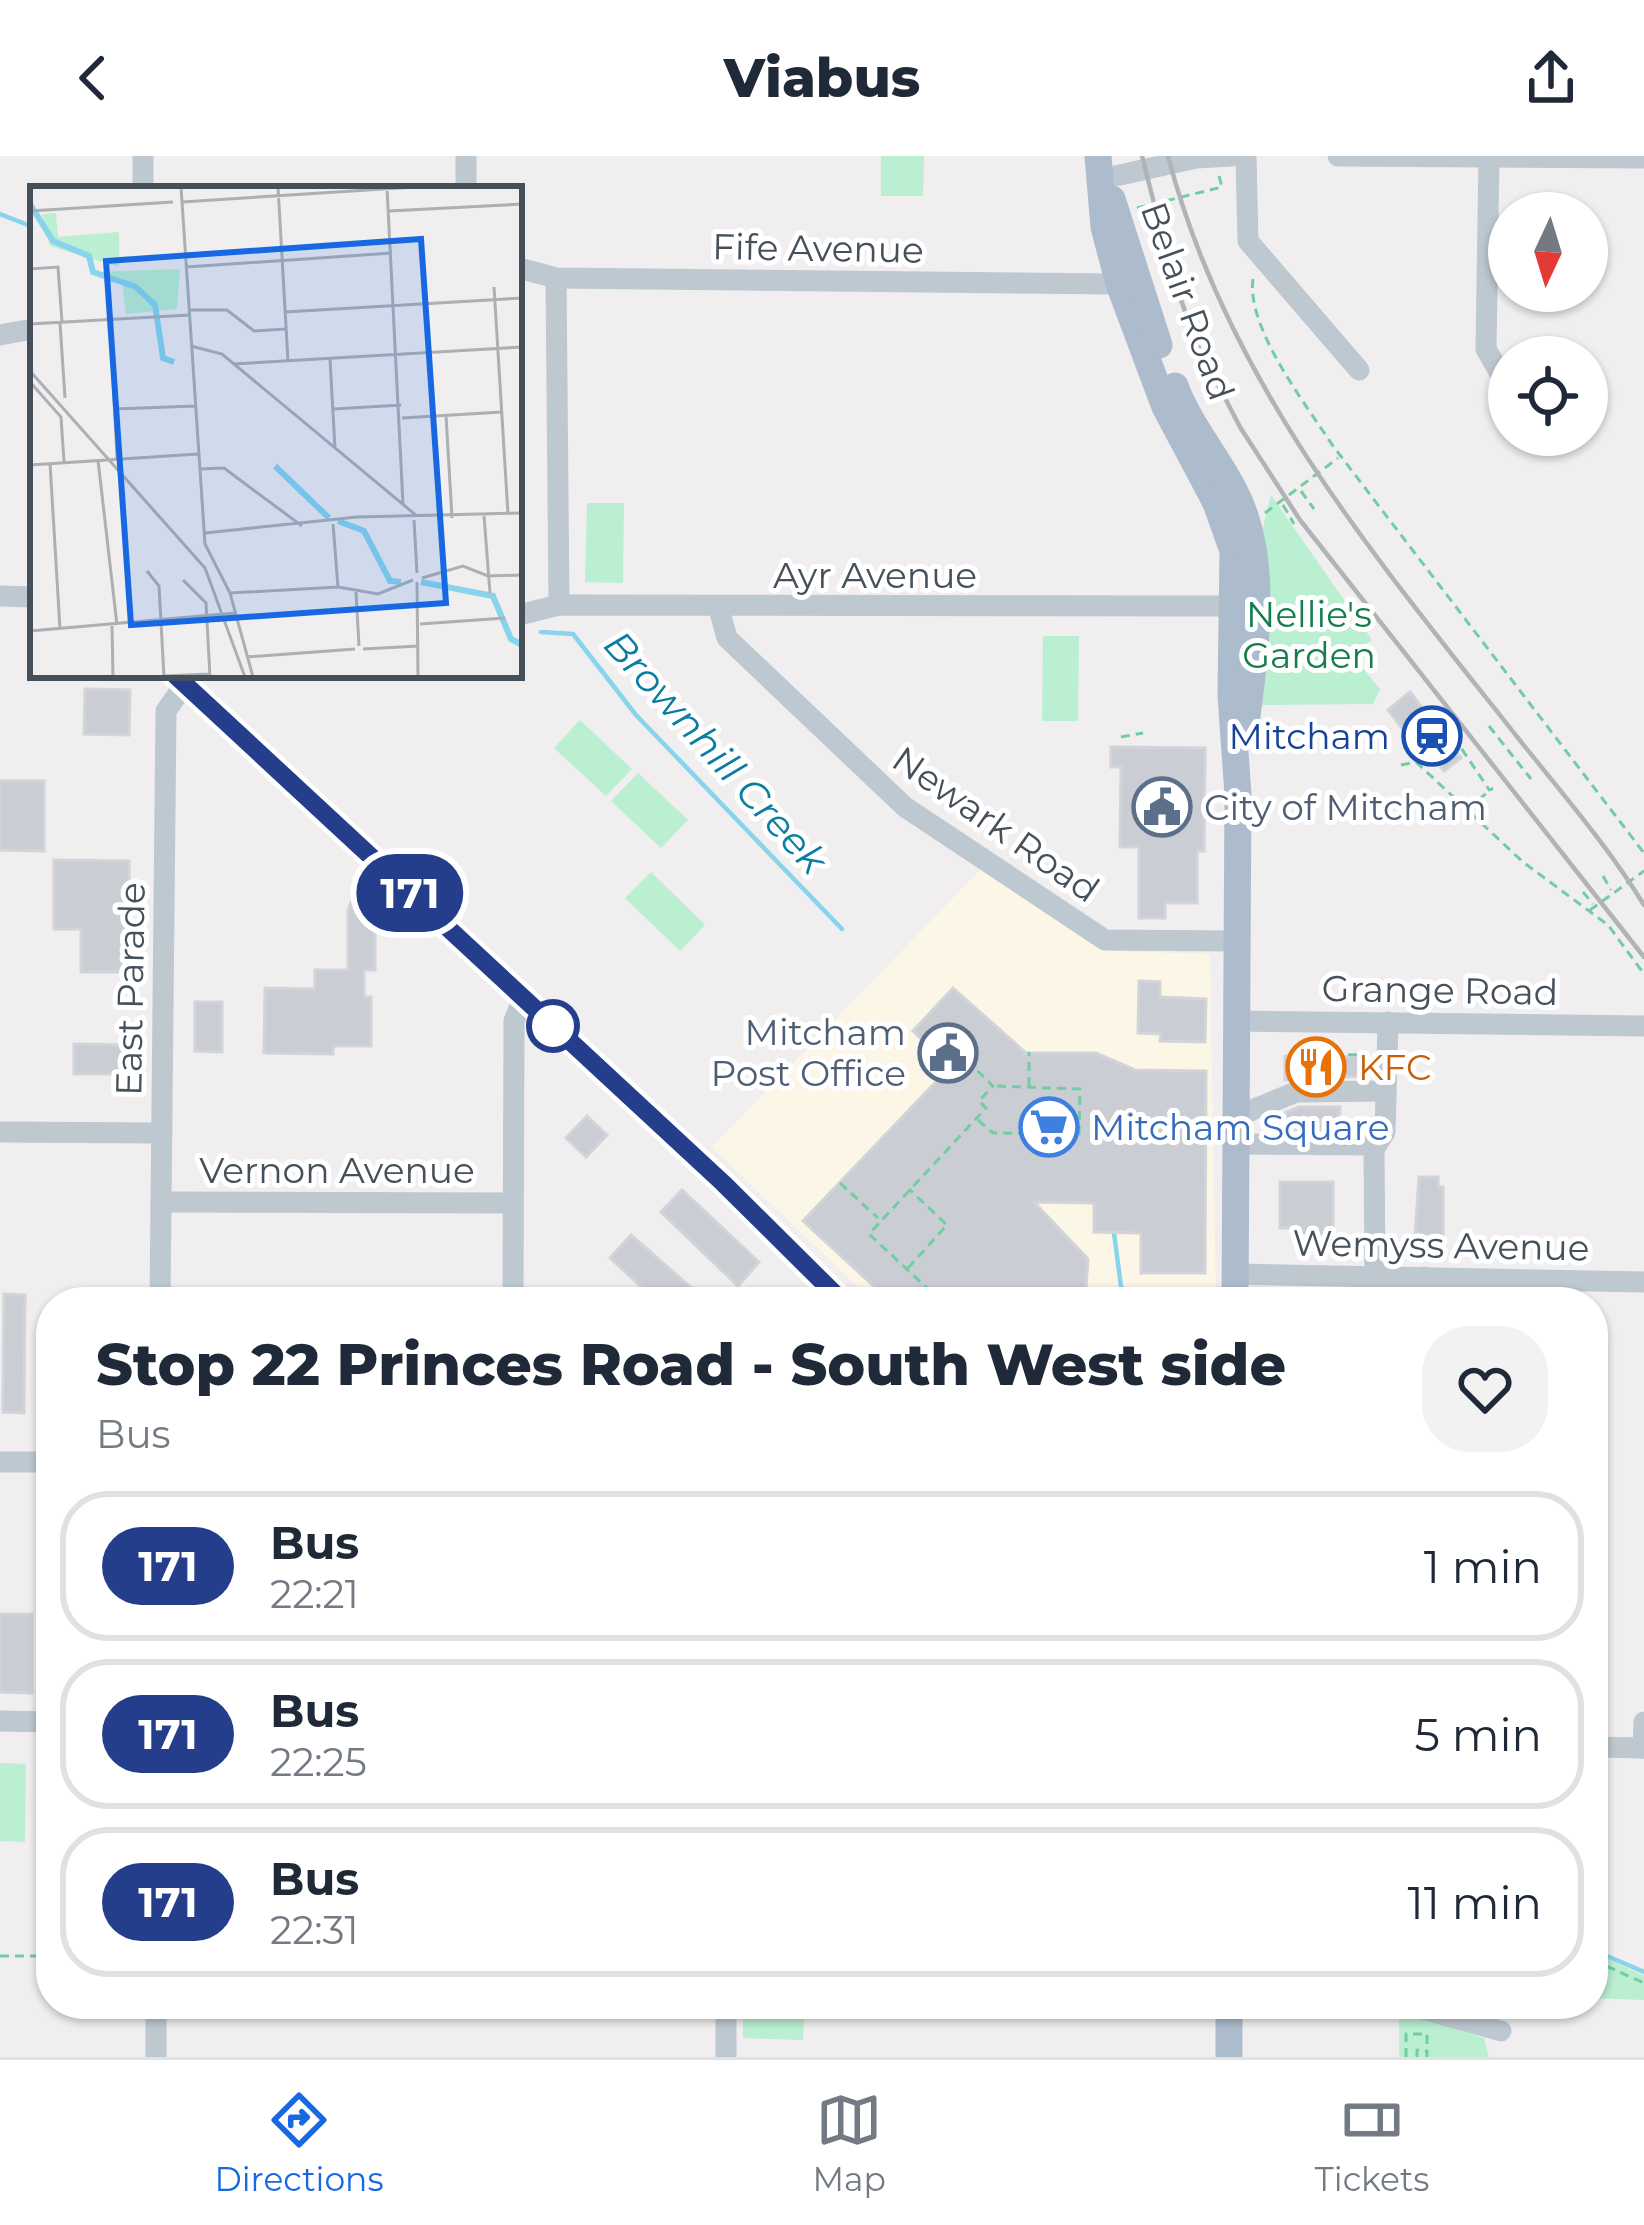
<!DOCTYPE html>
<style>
:root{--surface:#fff;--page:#f2f2f3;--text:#1f2937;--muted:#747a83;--line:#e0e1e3;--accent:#1869e1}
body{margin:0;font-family:Montserrat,sans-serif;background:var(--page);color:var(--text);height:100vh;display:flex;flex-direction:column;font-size:45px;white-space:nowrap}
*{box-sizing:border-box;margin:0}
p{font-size:39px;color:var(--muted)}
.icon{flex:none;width:66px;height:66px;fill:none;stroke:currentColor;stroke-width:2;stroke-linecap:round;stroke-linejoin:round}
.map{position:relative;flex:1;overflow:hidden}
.details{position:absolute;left:36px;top:1131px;width:1572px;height:732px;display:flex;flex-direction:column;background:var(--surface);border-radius:48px;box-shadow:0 3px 9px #0004}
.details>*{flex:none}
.badge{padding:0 24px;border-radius:39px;font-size:42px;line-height:78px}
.needle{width:78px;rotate:184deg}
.tools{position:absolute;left:1488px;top:36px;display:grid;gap:24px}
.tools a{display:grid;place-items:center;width:120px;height:120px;border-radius:50%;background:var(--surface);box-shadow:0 3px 9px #0004;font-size:60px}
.map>.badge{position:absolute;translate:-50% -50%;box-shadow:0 0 0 6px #fff}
.round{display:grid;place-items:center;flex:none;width:126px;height:126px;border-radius:48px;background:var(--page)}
.overview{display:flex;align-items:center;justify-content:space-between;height:204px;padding:0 60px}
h1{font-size:57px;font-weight:800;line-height:90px}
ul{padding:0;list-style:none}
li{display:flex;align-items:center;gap:36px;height:150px;margin:0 24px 18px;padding:0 36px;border:6px solid var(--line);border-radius:48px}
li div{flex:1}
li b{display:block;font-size:45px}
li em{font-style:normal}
li .badge{min-width:132px;font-weight:700;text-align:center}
header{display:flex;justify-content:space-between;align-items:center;height:156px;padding:0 60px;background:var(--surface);font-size:54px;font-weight:800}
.dock{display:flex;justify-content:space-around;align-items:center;height:168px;border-top:3px solid var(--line);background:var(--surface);font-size:33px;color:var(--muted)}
.dock a{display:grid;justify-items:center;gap:6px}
.dock .active{color:var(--accent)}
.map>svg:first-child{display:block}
.commercial{fill:#fcf6e6}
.green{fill:#bbefd1}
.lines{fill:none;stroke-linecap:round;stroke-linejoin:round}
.stream{stroke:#88d4ec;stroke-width:4.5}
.building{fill:#cacdd3;stroke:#d2d4d9;stroke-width:3}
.path{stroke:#73cda3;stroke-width:3;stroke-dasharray:9 6;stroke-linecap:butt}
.minor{stroke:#bec8d0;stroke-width:21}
.major{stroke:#adbccd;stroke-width:27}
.rail{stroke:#b0b3b8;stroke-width:4.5}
.line-casing{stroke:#fff;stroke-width:27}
.line{stroke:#243e8c;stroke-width:18}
.stop-dot{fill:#fff;stroke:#243e8c;stroke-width:6}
.labels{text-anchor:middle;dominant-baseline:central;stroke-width:10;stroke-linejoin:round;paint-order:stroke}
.street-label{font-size:36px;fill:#46505b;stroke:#fff}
.park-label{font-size:36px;fill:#167d4c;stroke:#fff}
.transit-label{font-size:36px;fill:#164399;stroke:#fff;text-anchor:end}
.service-label{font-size:36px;fill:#4e5e75;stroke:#fff;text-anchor:start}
.food-label{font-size:36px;fill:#c56008;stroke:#fff;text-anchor:start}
.shop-label{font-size:36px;fill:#366cbe;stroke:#fff;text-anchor:start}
.water-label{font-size:39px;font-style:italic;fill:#0b7da1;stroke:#fff}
.inset-river{fill:none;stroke:#88d4ec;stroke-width:6}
.inset-road{fill:none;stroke:#acafb3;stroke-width:3}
.view{fill:#1869e1;fill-opacity:0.15;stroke:#1869e1;stroke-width:6}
.inset-edge{fill:none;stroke:#46505b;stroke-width:6}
</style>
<header><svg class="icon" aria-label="back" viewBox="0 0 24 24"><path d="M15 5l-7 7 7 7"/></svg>Viabus<svg class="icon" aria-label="share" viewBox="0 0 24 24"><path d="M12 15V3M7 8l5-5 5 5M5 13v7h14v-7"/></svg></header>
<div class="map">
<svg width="1644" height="1901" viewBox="0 0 1644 1901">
<rect width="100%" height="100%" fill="#f0eeee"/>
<path class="commercial" d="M984 710 1109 795 1210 798 1216 1146H873L712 991Z"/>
<g class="green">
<path d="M881 0H924L923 40H881Z"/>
<path d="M1271 339 1372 484 1352 499 1380 533 1373 548 1261 549V379Z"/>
<path d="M587 347H624L623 427 585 426Z"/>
<path d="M1043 480H1079L1078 565H1042Z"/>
<path d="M580 564 632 613 606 640 554 592Z"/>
<path d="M638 617 688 664 661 692 611 645Z"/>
<path d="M651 716 705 769 680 795 625 742Z"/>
<path d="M0 1607 26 1608 25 1686 0 1685Z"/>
<path d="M1593 1796 1644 1820V1844L1593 1842Z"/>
<path d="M1399 1854 1484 1882 1489 1901H1399Z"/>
<path d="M743 1859 804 1860 803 1884 743 1882Z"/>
</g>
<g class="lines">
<g class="stream">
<path d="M0 58 33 71"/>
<path d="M541 476 573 478 636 559 842 773"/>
<path d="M1114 1077 1123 1146"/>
<path d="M1593 1794 1644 1816"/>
</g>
</g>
<g class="building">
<path d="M85 533 130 534 129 579 84 578Z"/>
<path d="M1410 536 1461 602 1444 615 1431 599 1426 603 1388 554Z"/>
<path d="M1111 591 1205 592 1204 695H1197V747H1165V762H1139V691H1120L1121 611H1111Z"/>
<path d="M0 625H44V695L0 694Z"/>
<path d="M54 704 129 705V787H136V816H81V773H54Z"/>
<path d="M356 734 370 739 365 754H375V814H364V841H371V890H333V898L264 897 265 832 315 833V814H348V754Z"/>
<path d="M1139 825 1160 826V841L1206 843 1205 886 1160 885 1161 878 1138 877Z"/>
<path d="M953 832 1026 897H1096L1135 914 1206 915 1205 1117H1141V1077L1094 1076V1047L1034 1046 1088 1103 1085 1146H891L803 1065 950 911 913 875Z"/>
<path d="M195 846H222V896L195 895Z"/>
<path d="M74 888 131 889V918H74Z"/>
<path d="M1285 900 1361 901V920L1285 924Z"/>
<path d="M1299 951H1340L1339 974 1272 973V962Z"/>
<path d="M587 960 607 979 586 1001 566 982Z"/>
<path d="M1419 1021H1438V1031H1443V1079H1415Z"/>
<path d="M1280 1026H1333V1080H1294V1072H1280Z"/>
<path d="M682 1034 759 1106 738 1130 661 1056Z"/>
<path d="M631 1079 696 1136 687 1146H658L610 1102Z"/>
<path d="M4 1138 25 1139 24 1257 3 1256Z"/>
<path d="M0 1458H32V1537L0 1536Z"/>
</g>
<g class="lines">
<g class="path">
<path d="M1137 52 1222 31 1219 20"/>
<path d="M1253 123C1246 172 1307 250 1333 290L1644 697"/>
<path d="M1301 335 1314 353"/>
<path d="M1283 349 1294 368"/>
<path d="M1265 357 1338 302"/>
<path d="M1489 570 1531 623"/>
<path d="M1443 578 1449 574 1490 635"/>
<path d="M1121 581 1143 577"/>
<path d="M1401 609 1416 606 1523 706 1608 769 1644 818"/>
<path d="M1467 653 1493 632"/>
<path d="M1603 720 1611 734"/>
<path d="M1583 736 1593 748"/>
<path d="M1590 754 1644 715"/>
<path d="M1317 884V898L1363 899"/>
<path d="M1029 930V896"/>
<path d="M978 964 993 977 1079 978 1080 933 995 930"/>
<path d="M840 1027 878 1062"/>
<path d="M908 1112 947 1069 909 1033"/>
<path d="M942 1146 869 1078 986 952 979 945 993 930 960 898"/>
<path d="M0 1800H51"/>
<path d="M1593 1804 1644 1827"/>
<path d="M1406 1901V1878H1427V1901"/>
<path d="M1417 1901V1894L1427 1895"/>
</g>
<g class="minor">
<path d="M143 0V33"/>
<path d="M1246 0 1248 85 1359 214"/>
<path d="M1338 0 1644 2"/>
<path d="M1489 0 1486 193 1509 233"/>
<path d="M1102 23 1196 2 1232 0"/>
<path d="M466 33V0"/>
<path d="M519 112 556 122 1119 128"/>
<path d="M556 122 559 449"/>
<path d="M0 179 33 173"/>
<path d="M0 440 33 441"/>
<path d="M719 453 727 482 905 651 1105 784 1236 785"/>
<path d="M519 459 559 449 1233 450"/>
<path d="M175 519 723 1027 843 1146"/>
<path d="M1235 865 1644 870"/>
<path d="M1233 962 1296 936 1386 935"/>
<path d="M0 976 162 977"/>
<path d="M1233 988 1377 989"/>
<path d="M161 1046 513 1047"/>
<path d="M1236 1118 1644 1126"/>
<path d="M1375 1121 1374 993 1385 976 1388 866"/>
<path d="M160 1146 166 555 185 528"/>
<path d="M513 1146 514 865 523 842"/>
<path d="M1423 1146 1424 1121"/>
<path d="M0 1306H51"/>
<path d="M0 1565 51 1566"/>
<path d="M1593 1591 1644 1592"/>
<path d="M1643 1592 1644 1566"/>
<path d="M1405 1848 1501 1875"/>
<path d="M156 1901V1848"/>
<path d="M726 1901V1848"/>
</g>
<g class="major">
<path d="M1098 0 1104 71 1119 128 1165 251 1216 347 1233 395 1231 539 1238 639 1235 1146"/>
<path d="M1112 43 1159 189"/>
<path d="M1175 230C1189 268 1217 300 1235 336 1270 404 1255 496 1246 568"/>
<path d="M1229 1901V1848"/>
</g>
<g class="rail">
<path d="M1142 0 1173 122 1197 188 1240 271 1300 364 1644 801"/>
<path d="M1168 0C1227 227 1376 402 1518 582 1561 636 1608 690 1644 749"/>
</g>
</g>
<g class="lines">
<g class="line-casing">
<path id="line" d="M175 519 723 1027 843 1146"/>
</g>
<use href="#line" class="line"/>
</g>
<defs>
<g id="station-ring" transform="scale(3)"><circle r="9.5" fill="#fff" stroke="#1a4fb4" stroke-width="1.5"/><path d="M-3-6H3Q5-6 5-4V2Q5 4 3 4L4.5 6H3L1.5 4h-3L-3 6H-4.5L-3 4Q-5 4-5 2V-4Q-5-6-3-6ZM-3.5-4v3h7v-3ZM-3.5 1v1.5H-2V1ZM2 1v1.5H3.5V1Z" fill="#1a4fb4"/></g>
<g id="civic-ring" transform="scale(3)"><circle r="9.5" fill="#fff" stroke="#5c6f8a" stroke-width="1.5"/><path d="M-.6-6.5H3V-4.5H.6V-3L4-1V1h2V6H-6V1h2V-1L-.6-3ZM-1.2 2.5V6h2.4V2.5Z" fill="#5c6f8a"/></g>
<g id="restaurant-ring" transform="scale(3)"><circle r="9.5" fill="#fff" stroke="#e8710a" stroke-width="1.5"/><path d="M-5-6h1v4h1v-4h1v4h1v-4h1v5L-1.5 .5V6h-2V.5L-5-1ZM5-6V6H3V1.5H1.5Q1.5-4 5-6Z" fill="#e8710a"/></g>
<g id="supermarket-ring" transform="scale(3)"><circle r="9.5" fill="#fff" stroke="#3f7fe0" stroke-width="1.5"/><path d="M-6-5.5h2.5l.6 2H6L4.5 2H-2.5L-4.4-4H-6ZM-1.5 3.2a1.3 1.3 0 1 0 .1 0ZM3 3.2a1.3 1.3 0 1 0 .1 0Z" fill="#3f7fe0"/></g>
</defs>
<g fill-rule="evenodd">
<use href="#station-ring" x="1432" y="580"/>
<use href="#civic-ring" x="1162" y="651"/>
<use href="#civic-ring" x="948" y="897"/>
<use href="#restaurant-ring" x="1316" y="911"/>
<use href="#supermarket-ring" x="1049" y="971"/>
</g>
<circle class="stop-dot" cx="553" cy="870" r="24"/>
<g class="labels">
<g class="street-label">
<text transform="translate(818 92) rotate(1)">Fife Avenue</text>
<text transform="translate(1188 145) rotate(70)">Belair Road</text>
<text x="875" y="419">Ayr Avenue</text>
<text transform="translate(996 668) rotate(35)">Newark Road</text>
<text transform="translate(130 833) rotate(-89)">East Parade</text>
<text transform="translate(1440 834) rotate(1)">Grange Road</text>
<text x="337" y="1014">Vernon Avenue</text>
<text transform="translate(1441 1089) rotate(1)">Wemyss Avenue</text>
</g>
<g class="park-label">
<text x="1309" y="458">Nellie's<tspan x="1309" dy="41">Garden</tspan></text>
</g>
<g class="transit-label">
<text x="1390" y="580">Mitcham</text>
</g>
<g class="service-label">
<text x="1204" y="651">City of Mitcham</text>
<text x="906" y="876" text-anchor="end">Mitcham<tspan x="906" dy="41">Post Office</tspan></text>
</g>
<g class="food-label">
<text x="1358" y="911">KFC</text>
</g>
<g class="shop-label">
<text x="1091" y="971">Mitcham Square</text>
</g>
<g class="water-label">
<text transform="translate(716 596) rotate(48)">Brownhill Creek</text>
</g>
</g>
<g transform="translate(30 30)">
<rect width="492" height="492" fill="#f0eeee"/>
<path d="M26 27 28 51 89 46V81L20 60 12 28ZM150 83 147 123 96 128 92 97 66 86Z" fill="#bbefd1"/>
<path class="inset-river" d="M0 18 23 55 59 70 63 86 106 101 125 119 133 172 144 176M245 280 299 332M308 335 334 345 360 395 371 396M391 396 463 410 481 453 492 459"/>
<path class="inset-road" d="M151 1 175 358 200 407 223 491M248 1 258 175M357 2 373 318M152 16 385 1M0 25 143 16M359 25 492 18M156 81 362 67M0 83 28 81 32 136M464 101 478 328M159 124H197L224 145 256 143M255 126 492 112M80 134 87 272M30 137 35 212M0 138 159 129M161 160 192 168 387 330M300 173 305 263M203 178 492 161M0 185 175 382 215 491M0 196 31 231 34 276M84 223 165 220M304 223 371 219M416 229 422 332M372 232 472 226M68 274 87 439M20 277 30 443M0 279 168 268M169 283 194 282 272 340M454 330 460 407M384 334 387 387M303 338 308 401M175 347 327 331 492 327M117 385 129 400 134 491M392 392 433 380 458 390 492 389M153 394 176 417 180 491M387 396 388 491M326 406 329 460M200 407 308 401 348 408 383 394M390 438 475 432M82 440 83 491M0 445 205 427M333 463 389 460M217 471 325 463M134 490 180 488M404 491H484"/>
<path class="view" d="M391 53 416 417 101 439 76 75Z"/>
<rect width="492" height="492" class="inset-edge"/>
</g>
</svg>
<div class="tools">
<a><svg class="needle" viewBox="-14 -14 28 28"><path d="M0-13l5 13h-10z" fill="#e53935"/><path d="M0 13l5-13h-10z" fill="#747a83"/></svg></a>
<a><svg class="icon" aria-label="locate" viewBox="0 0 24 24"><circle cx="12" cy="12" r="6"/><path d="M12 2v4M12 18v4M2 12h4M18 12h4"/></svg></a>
</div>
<b class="badge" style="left:410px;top:737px;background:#243e8c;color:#fff">171</b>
<section class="details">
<div class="overview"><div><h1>Stop 22 Princes Road - South West side</h1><p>Bus</p></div><a class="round"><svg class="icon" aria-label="heart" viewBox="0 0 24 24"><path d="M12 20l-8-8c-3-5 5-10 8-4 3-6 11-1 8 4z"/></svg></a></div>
<ul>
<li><span class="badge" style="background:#243e8c;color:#fff">171</span><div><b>Bus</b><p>22:21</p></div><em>1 min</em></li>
<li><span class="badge" style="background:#243e8c;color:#fff">171</span><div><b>Bus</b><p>22:25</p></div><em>5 min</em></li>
<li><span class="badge" style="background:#243e8c;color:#fff">171</span><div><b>Bus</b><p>22:31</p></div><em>11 min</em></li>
</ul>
</section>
</div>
<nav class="dock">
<a class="active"><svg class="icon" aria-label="directions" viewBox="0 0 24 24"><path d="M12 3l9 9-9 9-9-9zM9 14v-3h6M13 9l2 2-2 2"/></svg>Directions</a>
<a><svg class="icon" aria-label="map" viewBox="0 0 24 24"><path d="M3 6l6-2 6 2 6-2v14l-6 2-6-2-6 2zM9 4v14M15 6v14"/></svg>Map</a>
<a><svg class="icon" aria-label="tickets" viewBox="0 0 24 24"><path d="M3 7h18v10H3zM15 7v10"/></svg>Tickets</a>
</nav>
